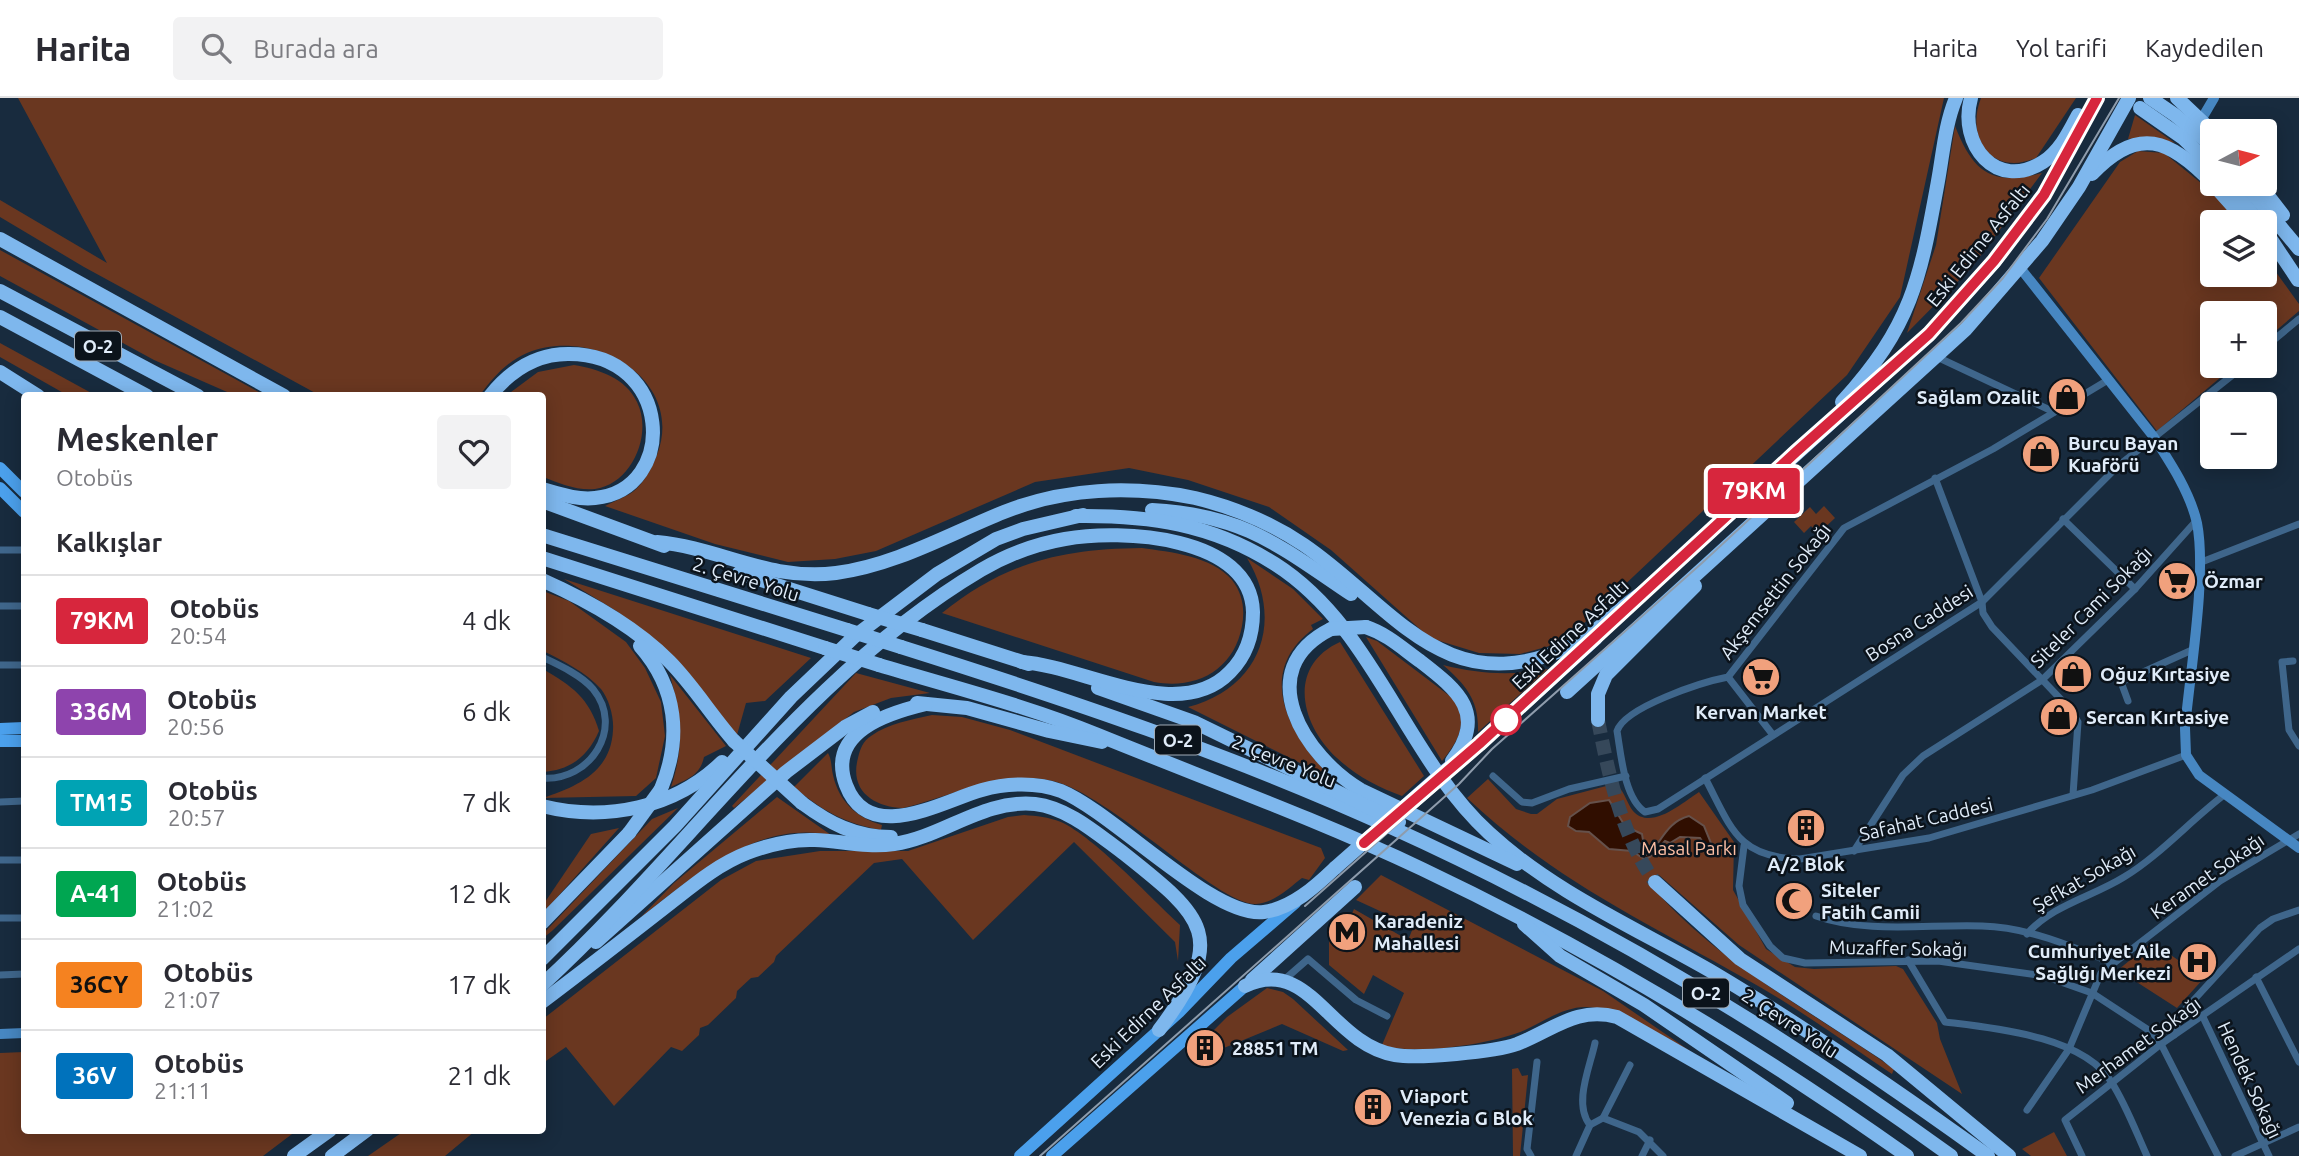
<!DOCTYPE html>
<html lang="tr">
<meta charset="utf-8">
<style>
:root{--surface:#fff;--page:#f2f2f3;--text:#2b2b33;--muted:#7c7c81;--line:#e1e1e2}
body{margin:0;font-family:Ubuntu,sans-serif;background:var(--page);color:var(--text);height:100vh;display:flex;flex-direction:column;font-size:26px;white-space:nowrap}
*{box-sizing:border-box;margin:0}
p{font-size:23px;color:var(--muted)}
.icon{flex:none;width:38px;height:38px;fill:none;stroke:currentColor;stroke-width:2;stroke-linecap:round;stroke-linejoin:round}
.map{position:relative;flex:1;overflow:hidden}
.sheet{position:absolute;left:21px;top:294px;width:525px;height:742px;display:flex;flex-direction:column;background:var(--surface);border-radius:7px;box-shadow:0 4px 18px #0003}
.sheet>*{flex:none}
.badge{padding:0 14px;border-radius:5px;font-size:24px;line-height:46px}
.needle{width:46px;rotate:83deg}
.controls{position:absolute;left:2200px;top:21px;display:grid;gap:14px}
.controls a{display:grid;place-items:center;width:77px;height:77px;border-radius:7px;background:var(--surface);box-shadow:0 4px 18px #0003;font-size:35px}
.map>.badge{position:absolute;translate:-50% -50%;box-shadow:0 0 0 4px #fff}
h2{padding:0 35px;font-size:26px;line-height:63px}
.round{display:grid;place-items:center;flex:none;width:74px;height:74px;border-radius:7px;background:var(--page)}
.summary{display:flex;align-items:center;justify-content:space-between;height:119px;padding:0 35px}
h1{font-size:33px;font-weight:600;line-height:52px}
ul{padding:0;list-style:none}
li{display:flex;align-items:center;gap:21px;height:91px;padding:0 35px;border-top:2px solid var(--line)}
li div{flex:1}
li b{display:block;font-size:26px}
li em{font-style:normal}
li .badge{min-width:77px;font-weight:700;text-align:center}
header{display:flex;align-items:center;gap:42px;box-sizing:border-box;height:98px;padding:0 35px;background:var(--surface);border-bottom:2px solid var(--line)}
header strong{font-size:33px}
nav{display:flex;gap:38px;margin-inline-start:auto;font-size:24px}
.search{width:490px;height:63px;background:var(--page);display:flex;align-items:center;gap:18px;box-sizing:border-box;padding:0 24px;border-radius:7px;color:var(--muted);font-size:26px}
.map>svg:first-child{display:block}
.green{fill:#6a3720}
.water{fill:#300e00;stroke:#65514b;stroke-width:2}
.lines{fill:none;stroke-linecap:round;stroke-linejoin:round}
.highway-tunnel{stroke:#36485a;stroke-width:14;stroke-dasharray:14 7;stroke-linecap:butt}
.street{stroke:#3f668b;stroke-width:7}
.secondary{stroke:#4787c2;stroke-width:10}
.primary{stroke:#4ba0ec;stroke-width:12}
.highway{stroke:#7eb7ed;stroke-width:14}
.tram{stroke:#8e9cac;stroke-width:2}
.highway-bridge{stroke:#7eb7ed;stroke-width:14}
.line-casing{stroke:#fff;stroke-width:16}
.line{stroke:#d7263d;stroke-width:10}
.stop-dot{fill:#fff;stroke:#d7263d;stroke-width:3.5}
.labels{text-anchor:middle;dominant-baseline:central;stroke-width:5;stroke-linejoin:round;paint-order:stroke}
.shield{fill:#0b131b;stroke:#a0abb6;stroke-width:2}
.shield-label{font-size:18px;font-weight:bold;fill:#e0ecf9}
.street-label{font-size:19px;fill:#e0ecf9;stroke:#0b131b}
.poi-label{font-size:19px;font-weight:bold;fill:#e0ecf9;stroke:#0b131b;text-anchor:start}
.park-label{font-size:19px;fill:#fdbfa4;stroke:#0b131b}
</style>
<header>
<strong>Harita</strong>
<div class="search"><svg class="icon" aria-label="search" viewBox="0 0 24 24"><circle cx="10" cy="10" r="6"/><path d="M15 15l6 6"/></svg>Burada ara</div>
<nav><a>Harita</a><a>Yol tarifi</a><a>Kaydedilen</a></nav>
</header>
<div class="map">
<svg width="2299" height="1058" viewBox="0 0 2299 1058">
<rect width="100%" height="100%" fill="#182b3e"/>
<g class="green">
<path d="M18 0H1944L1900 199 1847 277 1564 544 1520 556 1479 555 1430 540 1331 452 1269 409 1188 382 1129 370 1035 384 876 453 835 461 788 464 715 446 605 408C614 403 626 399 634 393 645 383 651 371 657 357 686 281 592 228 527 255 506 264 493 280 480 297H319L84 169 0 119V102L107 165Z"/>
<path d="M1981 0H2076L2036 60C1992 79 1965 40 1981 0Z"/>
<path d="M2135 17 2175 45 2148 39 2128 41Z"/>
<path d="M1955 28C1973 74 1992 89 2042 75L1972 169 1907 235 1936 147Z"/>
<path d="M2138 53 2164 55 2217 98 2239 124H2212V177H2264L2265 159 2299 206V213L2265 242 2264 215H2212V268H2234L2157 333 2039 180 2120 64Z"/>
<path d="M0 152 264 297H234L154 262 0 178Z"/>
<path d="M0 245 95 297H67L0 259Z"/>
<path d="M574 267C598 271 626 280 637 304 653 336 632 386 595 391 577 393 559 385 543 379L542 298 507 297 538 274Z"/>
<path d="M1824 408 1835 420 1818 436 1811 428 1804 435 1794 424 1810 409 1816 416Z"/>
<path d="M1142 450C1170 454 1212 458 1232 482 1243 496 1245 512 1242 528 1234 572 1196 592 1154 584L942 515C1006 464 1061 451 1142 450Z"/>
<path d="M1247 460 1293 491 1323 521 1311 527 1313 531C1257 573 1286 630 1324 672L1322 676 1188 609C1260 590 1285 524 1247 460Z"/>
<path d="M564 481 811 560 765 603 746 605 737 637 650 540 618 514Z"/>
<path d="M543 493 569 503 626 544 645 570 661 604 665 638 656 680 636 698 543 700C578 688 611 674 613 632 614 619 609 601 601 591 587 575 562 562 543 553Z"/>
<path d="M1366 539 1377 543 1455 602C1468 627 1458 643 1442 663Z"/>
<path d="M1340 544 1424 678 1402 698C1378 689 1356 678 1337 660 1300 626 1287 568 1340 544Z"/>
<path d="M1443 567C1480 576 1510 578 1548 571L1478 634C1479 602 1466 587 1443 567Z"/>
<path d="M543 571C572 588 589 600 599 633 588 658 571 672 543 674Z"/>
<path d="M856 575 930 595 891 600 854 614 734 710 732 708Z"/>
<path d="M670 577 726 648 704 659C700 678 687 681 671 689 685 646 681 619 670 577Z"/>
<path d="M932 617 962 619 1010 632 1321 750 1325 760 1309 782 1302 780C1289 790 1274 805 1256 806 1219 808 1110 696 1053 683 1001 671 953 698 903 710 874 709 849 693 858 660 860 651 863 643 871 638 889 625 911 622 932 617Z"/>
<path d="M828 655C832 662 831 669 833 677 839 704 857 720 882 727L881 732C846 726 821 712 794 689Z"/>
<path d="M1488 681 1516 711 1531 716H1537L1557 701 1610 687 1618 688C1625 695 1627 705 1633 713 1651 733 1682 705 1699 694L1734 744 1733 792 1766 851 1795 869 1814 871 1896 868 1903 871 1937 925 1940 941 1962 996 1739 847 1659 777 1649 785C1714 863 1811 913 1894 971L1892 976C1843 943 1795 908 1744 880 1643 823 1553 781 1467 700Z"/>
<path d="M777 699 831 737C756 722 694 778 640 820L674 785Z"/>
<path d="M678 710 552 833 543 840 542 837 652 721Z"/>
<path d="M1024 717C1037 718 1048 719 1061 724 1094 739 1151 800 1180 827L1178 863 1175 844 1074 744 973 842 902 761 874 765 776 858 774 864 758 879 751 880 737 893 736 900 708 927 700 930 699 937 682 953 671 949 614 1008 566 949 543 965V921L721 782 756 763 820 753H908L1008 719Z"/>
<path d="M619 730 543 815V807L591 736Z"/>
<path d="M1381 777 1603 893 1693 955C1667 943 1621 916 1595 910 1570 905 1546 922 1525 932 1493 946 1415 958 1382 947L1404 895 1373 877 1364 896 1329 867V838L1336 823 1360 837 1365 828 1350 820 1354 811 1408 842 1416 823 1410 820 1406 825 1356 802Z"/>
<path d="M2152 844 2204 880 2177 910 2118 872Z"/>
<path d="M1267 890 1283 894 1293 901 1348 952 1343 953 1282 926 1219 952 1207 939 1227 919Z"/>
<path d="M24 954V1032L296 1033 263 1058H0V955Z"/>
<path d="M1518 970 1522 978 1528 977 1520 1058H1513L1512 971Z"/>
<path d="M404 1033V1032L475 1033 445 1058H368Z"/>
<path d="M2054 1034 2067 1058H2031L2022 1051Z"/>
</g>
<path class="water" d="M1609 702 1625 728 1642 736 1643 742 1638 752 1644 758C1661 750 1663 725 1689 718L1704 728 1713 750 1708 752 1700 740 1680 739 1670 745 1665 743 1650 759 1644 761 1632 753 1609 751 1589 734 1576 733 1568 728 1570 719 1590 705Z"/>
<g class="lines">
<path class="highway-tunnel" d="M1598 622C1609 678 1621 737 1655 784"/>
<g class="street">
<path d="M2264 250 2299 221"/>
<path d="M1937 259 2054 314"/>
<path d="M2108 282 1993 351 1844 430 1728 579C1702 584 1625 609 1617 633 1621 656 1624 700 1645 714L1658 711 1982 504 2118 368 2244 268"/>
<path d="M1935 380 1982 504 1983 515 1992 529 2071 612 2078 624 2073 697"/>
<path d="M2063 421 2135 491"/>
<path d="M0 452H24"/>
<path d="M2199 465 2299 426"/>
<path d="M0 508H24"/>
<path d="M542 559C559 567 581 577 593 591 625 630 590 684 542 680"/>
<path d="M2293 563 2282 564 2289 632 2299 648"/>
<path d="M0 567H24"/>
<path d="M1728 579 1773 637"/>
<path d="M2128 603 2121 584 2192 552"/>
<path d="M1493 678 1522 704 1532 705 1569 691 1626 678"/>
<path d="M1705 680C1731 729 1737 760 1800 761L1929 740 2092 692 2186 657"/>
<path d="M0 704 24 703"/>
<path d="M1744 748 1739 788 1743 807 1770 848 1783 860 1805 865 1938 863 2044 878 2092 895 2153 935 2161 946 2218 1058"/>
<path d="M1854 753 1903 677 1923 658 2042 582 2135 491 2196 423"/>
<path d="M0 762H24"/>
<path d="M1816 818C1867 836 1928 826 1982 828 2027 829 2072 848 2112 865"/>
<path d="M0 820H24"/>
<path d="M2027 836C2052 807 2092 799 2124 779 2159 758 2191 722 2224 697"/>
<path d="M1908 862 1945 924C1994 930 2084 938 2112 985 2126 1007 2136 1034 2147 1058"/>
<path d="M0 877 24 876"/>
<path d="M2256 879 2299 964"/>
<path d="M1284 882 1308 861 1356 902 1387 918"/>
<path d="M2203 919 2269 1058"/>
<path d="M2174 937 2180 917 2260 830 2273 821 2299 812"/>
<path d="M2027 1012 2069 951 2101 875 2220 783 2299 736"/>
<path d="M1603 1020 1639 1034 1663 1058"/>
<path d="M1590 1027C1573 1006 1590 969 1595 945"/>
<path d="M1531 1058 1527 1051 1537 964"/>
<path d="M1576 1058 1590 1027 1603 1020 1630 967"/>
<path d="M1642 1058 1650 1042"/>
<path d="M2082 1058 2065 1022 2161 946 2299 851"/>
<path d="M2235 1058 2299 1029"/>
</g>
<g class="secondary">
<path d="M2201 22 2214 0"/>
<path d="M2021 171 2153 338C2170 364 2190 394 2197 425 2207 477 2190 574 2185 630L2186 657 2199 677 2299 750"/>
<path d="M0 936 24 935"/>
</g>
<g class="primary">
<path d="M0 370 24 394"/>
<path d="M0 390 24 414"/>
<path d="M0 631 24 630"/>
<path d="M0 643H24"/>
<path d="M1020 1058 1179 914 1231 860 1295 805"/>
<path d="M1052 1058 1245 888"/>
</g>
<g class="highway">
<path d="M1971 0C1958 46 1996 94 2043 64 2060 53 2069 34 2078 17"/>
<path d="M2150 0 2175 17 2212 48"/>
<path d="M2177 0 2212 33"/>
<path d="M2140 10 2183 40 2212 68"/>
<path d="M2092 76C2138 27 2170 41 2212 85"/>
<path d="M2213 86 2247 124"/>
<path d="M2228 86 2259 124"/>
<path d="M2245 86 2299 151"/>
<path d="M2259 86 2283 117"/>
<path d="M2264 131 2298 182"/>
<path d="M0 141 284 298"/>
<path d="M0 193 198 298"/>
<path d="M0 219 147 298"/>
<path d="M0 274 38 298"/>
<path d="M490 298C510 273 536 256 568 256 673 255 679 392 595 400 577 402 560 396 542 391"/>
<path d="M1842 304C1912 227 1920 182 1938 83 1943 56 1945 26 1956 0"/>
<path d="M542 403 664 448"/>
<path d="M1152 412C1244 417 1278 447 1351 496"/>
<path d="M1076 418C1149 417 1212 426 1275 466 1374 529 1404 657 1489 735 1554 795 1638 831 1714 875 1808 931 1899 994 1988 1058"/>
<path d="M542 437 847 532"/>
<path d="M657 444C721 450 767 483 836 475 896 467 949 436 1004 414 1064 390 1131 387 1195 400 1233 409 1271 425 1304 447 1392 507 1443 604 1567 550 1596 537 1618 510 1645 493"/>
<path d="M542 460 825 550"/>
<path d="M739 475 868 516"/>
<path d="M542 482C587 502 634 528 669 563 693 587 711 617 734 643"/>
<path d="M1638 499 1929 236 1994 164 2044 97 2097 0"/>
<path d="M1366 529C1387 536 1402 550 1420 563 1459 593 1487 616 1452 663"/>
<path d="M1331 531C1249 572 1305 659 1361 692L1517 766"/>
<path d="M922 532 1029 566"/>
<path d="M640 548C677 590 682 640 661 691"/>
<path d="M901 549C1066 601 1230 656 1388 728 1587 818 1775 930 1951 1058"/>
<path d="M879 567C952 589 1028 608 1098 637 1206 681 1316 721 1422 771 1593 852 1753 949 1907 1058"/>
<path d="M1098 590 1194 624 1399 724"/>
<path d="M1567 594 1966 231 2042 143 2079 89 2129 0"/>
<path d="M917 605 967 610 1049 633 1102 644"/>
<path d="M926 606C888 615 826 634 846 687 869 748 942 703 982 692 1006 685 1038 684 1061 693 1114 715 1214 821 1264 814 1292 810 1315 789 1335 770"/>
<path d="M1598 622V596L1606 577 1695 488"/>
<path d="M1445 673 1479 646 1596 540"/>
<path d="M802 705C829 725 855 739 891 739"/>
<path d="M542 708C606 724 675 710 722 664"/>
<path d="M1655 784 1740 861 1887 957 2009 1058"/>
<path d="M542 825 629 735"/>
<path d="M1524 826 1560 858 1644 907 1787 1005"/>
<path d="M596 844 786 674 845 629 873 614"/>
<path d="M542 861 675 728 791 599 855 538 937 476 996 441 1023 431 1083 417"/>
<path d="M1252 882 1355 789"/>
<path d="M542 887C690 751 806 576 981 472 1007 457 1035 446 1065 441 1120 431 1251 437 1253 514 1253 538 1246 558 1230 574 1179 627 1083 568 1022 564"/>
<path d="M1245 888C1310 857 1330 946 1395 957 1418 961 1495 954 1517 946 1553 932 1577 908 1617 919L1860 1058"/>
<path d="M542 904C583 873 623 842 664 810 690 790 716 767 747 755 768 747 793 741 815 742 841 743 867 750 894 746 943 739 983 701 1035 706 1068 710 1096 735 1122 754 1204 819 1230 838 1159 932"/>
<path d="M294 1058 330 1032"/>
<path d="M332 1058 367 1032"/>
</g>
<g class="tram">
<path d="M1305 808 1473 659"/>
<path d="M1040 1058 1459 686 1492 651 1702 465 1961 225 2003 180 2047 121 2119 0"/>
</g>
<g class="highway-bridge">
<path d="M868 516 922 532"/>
<path d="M1331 531 1366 529"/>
<path d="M847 532 901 549"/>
<path d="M825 550 879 567"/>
<path d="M734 643 802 705"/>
<path d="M629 735 661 691"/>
<path d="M1335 770 1445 673"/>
</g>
</g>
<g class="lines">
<g class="line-casing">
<path id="line" d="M1364 745 1479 646 1796 354 1929 236 1994 163 2044 97 2097 0"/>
</g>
<use href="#line" class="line"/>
</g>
<defs>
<g id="shop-disc" transform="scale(2.0125)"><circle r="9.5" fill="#f1a17d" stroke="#0b131b"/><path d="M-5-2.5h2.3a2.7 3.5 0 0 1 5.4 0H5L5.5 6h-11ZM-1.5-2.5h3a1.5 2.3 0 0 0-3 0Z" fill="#111"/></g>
<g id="supermarket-disc" transform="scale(2.0125)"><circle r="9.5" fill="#f1a17d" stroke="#0b131b"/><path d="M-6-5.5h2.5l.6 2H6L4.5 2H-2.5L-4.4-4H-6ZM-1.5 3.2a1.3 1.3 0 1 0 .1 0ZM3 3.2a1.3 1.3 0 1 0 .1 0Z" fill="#111"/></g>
<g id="building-disc" transform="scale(2.0125)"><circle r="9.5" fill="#f1a17d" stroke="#0b131b"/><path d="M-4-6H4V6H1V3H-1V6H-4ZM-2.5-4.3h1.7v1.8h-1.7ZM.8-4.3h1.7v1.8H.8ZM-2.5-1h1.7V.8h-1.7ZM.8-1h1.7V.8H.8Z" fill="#111"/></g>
<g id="mosque-disc" transform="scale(2.0125)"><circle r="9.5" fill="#f1a17d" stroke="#0b131b"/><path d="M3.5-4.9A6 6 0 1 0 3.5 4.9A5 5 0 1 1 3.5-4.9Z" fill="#111"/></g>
<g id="metro-disc" transform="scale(2.0125)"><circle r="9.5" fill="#f1a17d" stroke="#0b131b"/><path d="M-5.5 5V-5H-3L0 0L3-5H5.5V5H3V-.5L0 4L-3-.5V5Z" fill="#111"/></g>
<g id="hospital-disc" transform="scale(2.0125)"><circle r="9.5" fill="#f1a17d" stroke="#0b131b"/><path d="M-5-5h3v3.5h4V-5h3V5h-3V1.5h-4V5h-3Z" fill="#111"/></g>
</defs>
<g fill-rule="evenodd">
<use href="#shop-disc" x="2067" y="299"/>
<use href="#shop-disc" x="2041" y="356"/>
<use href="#supermarket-disc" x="2177" y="483"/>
<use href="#shop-disc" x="2073" y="576"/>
<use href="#supermarket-disc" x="1761" y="579"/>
<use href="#shop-disc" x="2059" y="619"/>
<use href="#building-disc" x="1806" y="730"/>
<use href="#mosque-disc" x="1794" y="803"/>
<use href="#metro-disc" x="1347" y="834"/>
<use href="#hospital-disc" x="2198" y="864"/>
<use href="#building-disc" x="1205" y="950"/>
<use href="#building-disc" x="1373" y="1009"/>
</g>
<circle class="stop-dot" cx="1506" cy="622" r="14"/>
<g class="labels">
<g class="shield">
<rect x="75" y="233.5" width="46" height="29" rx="5"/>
<rect x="1155" y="627.5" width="46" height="29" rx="5"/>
<rect x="1683" y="880.5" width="46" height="29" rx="5"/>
</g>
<g class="shield-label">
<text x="98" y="248">O-2</text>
<text x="1178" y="642">O-2</text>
<text x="1706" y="895">O-2</text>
</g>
<g class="street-label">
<text transform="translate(1978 147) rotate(-51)">Eski Edirne Asfaltı</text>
<text transform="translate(746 481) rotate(17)">2. Çevre Yolu</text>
<text transform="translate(1775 493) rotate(-52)">Akşemsettin Sokağı</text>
<text transform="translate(2091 509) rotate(-45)">Siteler Cami Sokağı</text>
<text transform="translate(1919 525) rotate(-33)">Bosna Caddesi</text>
<text transform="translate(1570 536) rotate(-43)">Eski Edirne Asfaltı</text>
<text transform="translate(1284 663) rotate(22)">2. Çevre Yolu</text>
<text transform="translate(1926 721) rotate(-13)">Safahat Caddesi</text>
<text transform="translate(2207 778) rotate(-35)">Keramet Sokağı</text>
<text transform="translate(2084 780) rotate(-30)">Şefkat Sokağı</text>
<text transform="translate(1898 850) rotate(1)">Muzaffer Sokağı</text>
<text transform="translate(1148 914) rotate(-44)">Eski Edirne Asfaltı</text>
<text transform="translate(1790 925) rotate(33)">2. Çevre Yolu</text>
<text transform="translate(2138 947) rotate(-36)">Merhamet Sokağı</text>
<text transform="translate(2250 982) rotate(65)">Hendek Sokağı</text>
</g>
<g class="poi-label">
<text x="2040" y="299" text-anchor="end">Sağlam Ozalit</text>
<text x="2068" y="345">Burcu Bayan<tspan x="2068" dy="22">Kuaförü</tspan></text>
<text x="2204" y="483">Özmar</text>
<text x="2100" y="576">Oğuz Kırtasiye</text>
<text x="1761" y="614" text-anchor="middle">Kervan Market</text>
<text x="2086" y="619">Sercan Kırtasiye</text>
<text x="1806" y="766" text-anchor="middle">A/2 Blok</text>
<text x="1821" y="792">Siteler<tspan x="1821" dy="22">Fatih Camii</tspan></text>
<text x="1374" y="823">Karadeniz<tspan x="1374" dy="22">Mahallesi</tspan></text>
<text x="2171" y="853" text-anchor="end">Cumhuriyet Aile<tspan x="2171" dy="22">Sağlığı Merkezi</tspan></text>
<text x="1232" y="950">28851 TM</text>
<text x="1400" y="998">Viaport<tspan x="1400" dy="22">Venezia G Blok</tspan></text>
</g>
<g class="park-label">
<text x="1689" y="750">Masal Parkı</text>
</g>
</g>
</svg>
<div class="controls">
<a><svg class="needle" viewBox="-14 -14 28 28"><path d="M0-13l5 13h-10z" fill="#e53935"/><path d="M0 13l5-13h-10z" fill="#7c7c81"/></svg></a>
<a><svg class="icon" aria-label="layers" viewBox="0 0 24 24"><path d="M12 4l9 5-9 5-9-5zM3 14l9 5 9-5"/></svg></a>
<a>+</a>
<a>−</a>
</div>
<b class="badge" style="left:1754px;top:393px;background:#d7263d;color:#fff">79KM</b>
<section class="sheet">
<div class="summary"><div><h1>Meskenler</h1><p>Otobüs</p></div><a class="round"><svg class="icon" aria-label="heart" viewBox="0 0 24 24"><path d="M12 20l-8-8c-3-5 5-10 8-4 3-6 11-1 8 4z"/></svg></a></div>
<h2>Kalkışlar</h2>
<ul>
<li><span class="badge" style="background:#d7263d;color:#fff">79KM</span><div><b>Otobüs</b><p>20:54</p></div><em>4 dk</em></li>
<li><span class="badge" style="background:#8e44ad;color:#fff">336M</span><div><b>Otobüs</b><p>20:56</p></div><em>6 dk</em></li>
<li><span class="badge" style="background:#00a3b4;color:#fff">TM15</span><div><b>Otobüs</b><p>20:57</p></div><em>7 dk</em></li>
<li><span class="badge" style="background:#00a651;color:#fff">A-41</span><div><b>Otobüs</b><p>21:02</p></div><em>12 dk</em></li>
<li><span class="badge" style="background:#f58220;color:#111">36CY</span><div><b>Otobüs</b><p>21:07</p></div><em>17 dk</em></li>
<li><span class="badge" style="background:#0072bc;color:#fff">36V</span><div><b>Otobüs</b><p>21:11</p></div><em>21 dk</em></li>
</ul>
</section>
</div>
